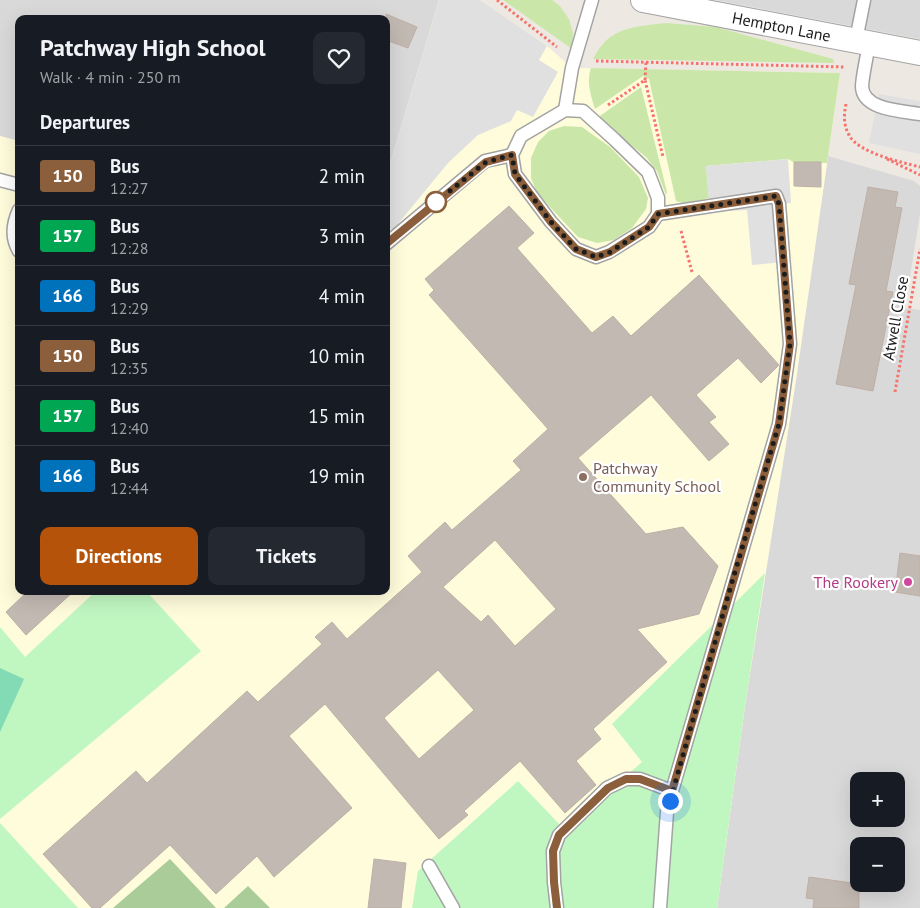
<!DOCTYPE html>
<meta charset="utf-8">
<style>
:root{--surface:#171b24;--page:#242831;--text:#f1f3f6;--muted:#9ea1a6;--line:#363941;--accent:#b45309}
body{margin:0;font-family:"PT Sans",sans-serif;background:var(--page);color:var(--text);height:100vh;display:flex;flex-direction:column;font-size:19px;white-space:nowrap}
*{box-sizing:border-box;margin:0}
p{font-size:16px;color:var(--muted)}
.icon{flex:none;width:28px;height:28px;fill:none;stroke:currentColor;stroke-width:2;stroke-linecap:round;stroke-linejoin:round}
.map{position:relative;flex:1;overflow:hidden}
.side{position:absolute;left:15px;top:15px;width:375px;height:580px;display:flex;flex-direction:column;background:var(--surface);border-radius:10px;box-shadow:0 5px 20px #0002}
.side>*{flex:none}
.badge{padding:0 10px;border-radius:4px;font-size:18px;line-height:32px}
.buttons{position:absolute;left:850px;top:772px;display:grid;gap:10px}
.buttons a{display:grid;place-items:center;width:55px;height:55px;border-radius:10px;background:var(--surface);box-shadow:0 5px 20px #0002;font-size:25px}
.you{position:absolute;width:25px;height:25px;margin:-12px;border:4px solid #fff;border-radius:50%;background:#1a73e8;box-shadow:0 0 0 8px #1a73e833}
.map>.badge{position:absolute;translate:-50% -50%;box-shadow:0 0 0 2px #fff}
h2{padding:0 25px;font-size:19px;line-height:45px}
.round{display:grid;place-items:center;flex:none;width:52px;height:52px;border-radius:10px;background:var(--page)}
.overview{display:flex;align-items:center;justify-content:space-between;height:85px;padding:0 25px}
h1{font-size:24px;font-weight:800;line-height:38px}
.primary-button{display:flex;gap:10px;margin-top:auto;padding:10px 25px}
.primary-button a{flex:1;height:58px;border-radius:10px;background:var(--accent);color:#fff;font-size:20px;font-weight:800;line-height:58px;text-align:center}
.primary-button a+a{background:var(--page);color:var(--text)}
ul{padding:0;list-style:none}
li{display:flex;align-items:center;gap:15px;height:60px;padding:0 25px;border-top:1px solid var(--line)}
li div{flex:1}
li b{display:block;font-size:19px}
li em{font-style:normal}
li .badge{min-width:55px;font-weight:700;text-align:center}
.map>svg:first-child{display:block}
.residential{fill:#dad9d9;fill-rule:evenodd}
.education{fill:#fefcdb}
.grass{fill:#cae7a9}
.forest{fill:#aacc98}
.park{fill:#c0f7c1}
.pitch{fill:#82dbb4}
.parking{fill:#e0e0e0}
.building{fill:#c2b9b2;stroke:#bfafa5;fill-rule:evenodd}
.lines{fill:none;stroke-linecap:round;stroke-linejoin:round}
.lane-casing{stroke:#a3a3a3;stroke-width:15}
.street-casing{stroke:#a3a3a3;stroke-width:26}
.path{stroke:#f5736c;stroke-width:3;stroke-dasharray:2.5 2.5;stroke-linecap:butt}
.lane{stroke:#fff;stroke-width:12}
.street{stroke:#fff;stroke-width:24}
.line-casing{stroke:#fff;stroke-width:11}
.line{stroke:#8b5e3c;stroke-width:8}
.walk{stroke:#1c1c1c;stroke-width:5;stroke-dasharray:0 9}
.stop-dot{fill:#fff;stroke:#8b5e3c;stroke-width:2.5}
.education-dot{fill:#8d6e63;stroke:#fff;stroke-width:2}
.hotel-dot{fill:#d1479c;stroke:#fff;stroke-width:2}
.labels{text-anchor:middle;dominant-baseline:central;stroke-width:4.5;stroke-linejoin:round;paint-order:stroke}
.street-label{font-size:16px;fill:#1c1c1c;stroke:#fff}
.education-label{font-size:16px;fill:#785e54;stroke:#fff;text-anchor:start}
.hotel-label{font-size:16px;fill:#b23c85;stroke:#fff;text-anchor:end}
</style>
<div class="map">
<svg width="920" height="908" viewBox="0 0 920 908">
<rect width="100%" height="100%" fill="#ede9e2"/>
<g class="residential">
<path d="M0 0H439L386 178V19H19V141L0 136Z"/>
<path d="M715 0H920V39Z"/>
<path d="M828 156 914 181 920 186V214L905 308 920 310V908H717L746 699 796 380ZM859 781H896V819H859ZM859 846H896V884H859Z"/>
</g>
<path class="education" d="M439 0H480L547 46 572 68 840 73 796 380 746 699 717 908H0V136L19 141V591H386V178Z"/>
<g class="grass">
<path d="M503 0H552L560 6 569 19 573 33 572 49Z"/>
<path d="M666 23 716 27 833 59 834 63 593 59C610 26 633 27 666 23Z"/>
<path d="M591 68 840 73 827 163 793 162 788 159 706 166 709 198 685 204 676 201 649 79 643 76 595 109C591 96 586 82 591 68Z"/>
<path d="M641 87 667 192 666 195 657 171 646 157 597 118Z"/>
<path d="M564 126 582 127 610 147 639 177 648 198 646 209 632 228 614 240 597 243 578 237 537 193 531 178V158L538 142 549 131Z"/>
</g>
<g class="forest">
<path d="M170 859 216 908H113Z"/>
<path d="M248 886 270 908H224Z"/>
</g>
<g class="park">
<path d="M765 573 746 699 717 908H412L418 871 518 781 564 829 642 762 612 724Z"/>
<path d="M96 591H146L201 651 0 819V627L25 657Z"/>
<path d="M0 823 78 908H0Z"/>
</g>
<path class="pitch" d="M0 668 24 679 0 732Z"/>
<g class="parking">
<path d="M439 0H480L547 46 539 60 558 72 533 117 517 110 511 121 478 135 448 163 393 230 386 227V178Z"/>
<path d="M879 94 920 101V154L869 143Z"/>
<path d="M788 159 791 203 780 204 784 262 752 265 747 210 710 212 706 166Z"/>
</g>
<g class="building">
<path d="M386 14 417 27 408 48 386 40Z"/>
<path d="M794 162H821V187L794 186Z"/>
<path d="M868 187 898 192 895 207 902 208 886 291 893 292 873 391 836 384 856 285 849 284Z"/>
<path d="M509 206 534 233 517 248 592 333 613 316 631 336 699 275 779 365 761 383 738 358 696 395 716 417 709 422 729 444 709 461 651 395 578 458 646 534 683 527 718 566 699 614 637 629 667 662 593 729 601 739 576 761 596 785 565 813 520 761 464 811 468 815 439 839 325 704 289 736 352 808 274 877 257 856 216 894 170 845 100 908H92L43 854 136 771 147 783 247 691 258 702 322 644 315 637 332 622 347 639 422 572 408 556 445 522 452 530 521 470 513 461 548 429 429 295 434 290 425 279ZM495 540 556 609 515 646 488 615 481 622 443 587ZM438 670 474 710 419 759 384 718Z"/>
<path d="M900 553 920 556V596L895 592Z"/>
<path d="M28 591H74L26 635 6 612Z"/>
<path d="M374 859 406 863 401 908H368Z"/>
<path d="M809 877 859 884V908H813L814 899 806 898Z"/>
</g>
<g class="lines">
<g class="lane-casing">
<g id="lane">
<path d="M856 40 864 0"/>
<path d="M869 43C867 57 863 72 862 86 862 110 902 111 920 114"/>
<path d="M565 110 583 111 615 140 648 172 658 198V214L649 227 609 252 596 257 576 249 551 222 515 174 512 155 521 136Z"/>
<path d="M565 110 572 68 592 0"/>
<path d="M0 180 19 185"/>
<path d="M19 210C13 223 11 238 19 251"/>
<path d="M658 214 776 196 779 204 790 344 779 424 672 791 667 812 660 908"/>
<path d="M386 244 485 161 512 155"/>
<path d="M429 866 453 908"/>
<path d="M557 908 554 882 553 851 559 835 607 788 626 779H640L672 791"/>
</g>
</g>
<g class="street-casing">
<g id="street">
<path id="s1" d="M643 0 920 53"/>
</g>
</g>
<g class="path">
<path d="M497 0 557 47"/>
<path d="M596 61 844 67"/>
<path d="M645 80 646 62"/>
<path d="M846 104C844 114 843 124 849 135 858 153 901 162 920 167"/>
<path d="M608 105 645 80 663 157"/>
<path d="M887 159 920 175"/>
<path d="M681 231 692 272"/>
<path d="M895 392 920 249"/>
</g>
<use href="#lane" class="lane"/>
<use href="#street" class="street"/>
</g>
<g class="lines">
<g class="line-casing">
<path id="line" d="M386 244 486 162 512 155 515 174 551 222 576 249 596 257 610 252 649 227 658 214 776 196 779 204 790 344 779 424 672 791 640 779H626L608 788 559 835 553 851 554 882 557 908"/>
</g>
<use href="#line" class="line"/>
<path class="walk" d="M436 202 486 162 512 155 515 174 551 222 576 249 596 257 610 252 649 227 658 214 776 196 779 204 790 344 779 424 732 582 670 801"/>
</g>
<circle class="stop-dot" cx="436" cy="202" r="10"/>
<circle class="education-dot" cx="583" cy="477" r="5"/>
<circle class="hotel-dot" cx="908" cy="582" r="5"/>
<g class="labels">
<g class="street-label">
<text stroke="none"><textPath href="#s1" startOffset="141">Hempton Lane</textPath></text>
<text transform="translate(895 318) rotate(-80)">Atwell Close</text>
</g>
<g class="education-label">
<text x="593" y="468">Patchway<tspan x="593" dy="18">Community School</tspan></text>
</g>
<g class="hotel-label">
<text x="898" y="582">The Rookery</text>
</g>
</g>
</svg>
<div class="buttons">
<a>+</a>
<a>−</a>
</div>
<div class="you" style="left:670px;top:801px"></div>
<section class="side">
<div class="overview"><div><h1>Patchway High School</h1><p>Walk · 4 min · 250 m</p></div><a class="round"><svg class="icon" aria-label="heart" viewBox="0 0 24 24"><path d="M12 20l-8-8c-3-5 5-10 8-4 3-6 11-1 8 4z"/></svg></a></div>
<h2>Departures</h2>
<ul>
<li><span class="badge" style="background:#8b5e3c;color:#fff">150</span><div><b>Bus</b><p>12:27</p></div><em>2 min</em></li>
<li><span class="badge" style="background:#00a651;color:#fff">157</span><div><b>Bus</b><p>12:28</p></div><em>3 min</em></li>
<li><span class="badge" style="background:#0072bc;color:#fff">166</span><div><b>Bus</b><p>12:29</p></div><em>4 min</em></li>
<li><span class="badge" style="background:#8b5e3c;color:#fff">150</span><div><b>Bus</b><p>12:35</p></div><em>10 min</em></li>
<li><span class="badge" style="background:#00a651;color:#fff">157</span><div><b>Bus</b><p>12:40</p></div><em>15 min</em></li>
<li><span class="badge" style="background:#0072bc;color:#fff">166</span><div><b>Bus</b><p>12:44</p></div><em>19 min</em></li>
</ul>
<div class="primary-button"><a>Directions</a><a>Tickets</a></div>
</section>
</div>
